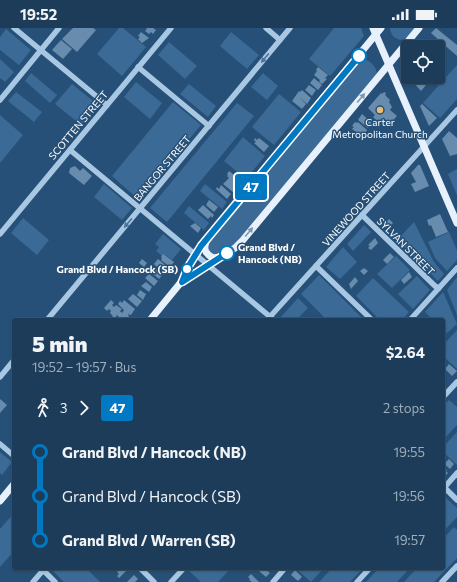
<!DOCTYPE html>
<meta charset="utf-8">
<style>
:root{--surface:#1c3c59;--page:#294762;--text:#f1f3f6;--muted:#a0adba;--line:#3a566f}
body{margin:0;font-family:Commissioner,sans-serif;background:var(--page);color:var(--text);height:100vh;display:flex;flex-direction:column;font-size:15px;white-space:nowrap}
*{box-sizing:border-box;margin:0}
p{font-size:13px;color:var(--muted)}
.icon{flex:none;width:22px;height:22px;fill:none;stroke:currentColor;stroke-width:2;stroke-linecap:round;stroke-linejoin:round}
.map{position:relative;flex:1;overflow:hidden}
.drawer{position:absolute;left:12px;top:290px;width:433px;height:252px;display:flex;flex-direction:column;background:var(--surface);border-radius:4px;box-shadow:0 1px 3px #0004,0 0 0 1px var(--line)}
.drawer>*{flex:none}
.badge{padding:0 8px;border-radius:3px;font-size:14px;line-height:26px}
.tools{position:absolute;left:401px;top:12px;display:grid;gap:8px}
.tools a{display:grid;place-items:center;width:44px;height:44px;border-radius:4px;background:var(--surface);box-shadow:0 1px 3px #0004,0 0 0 1px var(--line);font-size:20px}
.map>.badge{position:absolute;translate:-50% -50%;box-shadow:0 0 0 2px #fff}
.legs{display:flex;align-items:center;gap:6px;height:44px;padding:0 20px;font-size:13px}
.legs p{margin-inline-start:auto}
.overview{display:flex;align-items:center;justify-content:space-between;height:68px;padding:0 20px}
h1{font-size:22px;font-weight:800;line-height:30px}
ul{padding:0 20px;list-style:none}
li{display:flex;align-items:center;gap:14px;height:44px;font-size:15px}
li i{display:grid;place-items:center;width:6px;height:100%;margin:0 5px;background:currentColor}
li i::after{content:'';width:10px;height:10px;margin:-5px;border:3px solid;border-radius:50%;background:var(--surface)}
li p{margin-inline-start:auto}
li:first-child i{background:linear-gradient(#0000 50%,currentColor 0)}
li:last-child i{background:linear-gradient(currentColor 50%,#0000 0)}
.status{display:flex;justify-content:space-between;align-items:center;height:28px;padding:0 20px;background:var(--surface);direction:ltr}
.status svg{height:11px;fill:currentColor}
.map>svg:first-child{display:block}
.green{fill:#3a6a95}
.building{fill:#678cae}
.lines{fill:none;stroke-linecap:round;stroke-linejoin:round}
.minor{stroke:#a8c7e2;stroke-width:5.5}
.major{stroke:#e7f1fc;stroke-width:7}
.oneway{fill:#4d7497}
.oneway2{fill:#7d98b3}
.line-1-casing{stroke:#fff;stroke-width:9}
.line-1{stroke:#0079c2;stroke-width:6}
.stop-1-dot{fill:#fff;stroke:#0079c2;stroke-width:2}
.poi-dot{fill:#ebbc6e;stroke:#265077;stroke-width:1.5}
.labels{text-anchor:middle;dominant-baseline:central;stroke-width:3;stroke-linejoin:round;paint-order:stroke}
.poi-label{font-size:10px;fill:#fff;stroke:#265077}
.street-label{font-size:10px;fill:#fff;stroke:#265077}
.stop-label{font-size:10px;font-weight:bold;fill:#fff;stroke:#265077;text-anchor:start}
</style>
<div class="status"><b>19:52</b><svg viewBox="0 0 49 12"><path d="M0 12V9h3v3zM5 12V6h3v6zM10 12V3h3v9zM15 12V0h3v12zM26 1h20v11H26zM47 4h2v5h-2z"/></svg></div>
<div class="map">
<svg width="457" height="554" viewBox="0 0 457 554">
<rect width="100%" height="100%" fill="#265077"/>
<g class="green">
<path d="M119 0H123L146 19 122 48 97 26Z"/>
<path d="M334 0H361L364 8 330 48 309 31Z"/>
<path d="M390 0H415C412 3 410 7 406 10 399 15 390 8 390 0Z"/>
<path d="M6 1 31 22 19 37 0 22V9Z"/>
<path d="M231 4 259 27 247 41 220 18Z"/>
<path d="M169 14 197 38 185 51 158 27Z"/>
<path d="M0 31 14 44 5 54 0 50Z"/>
<path d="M362 31C370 32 375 37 377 45L244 206 230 220 216 228 208 222 206 217 211 209 357 35Z"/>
<path d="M457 37V71L440 90 423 75Z"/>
<path d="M31 45 57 67 50 75 25 53Z"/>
<path d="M263 45 278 58 267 72 251 59Z"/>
<path d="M136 54 162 75 150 91 124 69Z"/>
<path d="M72 56 98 77 81 97 55 76Z"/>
<path d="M189 56 216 78 208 89 180 66Z"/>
<path d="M16 64 42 84 34 94 8 73Z"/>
<path d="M279 66 301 84 274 117 252 99Z"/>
<path d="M173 74 201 97 139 172 112 148Z"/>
<path d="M237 75 254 88 167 194 150 180Z"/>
<path d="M0 87 23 107 0 135Z"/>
<path d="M243 109 265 128 246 151 224 133Z"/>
<path d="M457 141V167L448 146Z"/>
<path d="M104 156 132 180 122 192 94 169Z"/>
<path d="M205 156 227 174 222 181 200 163Z"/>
<path d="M189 178 209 195 204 202 184 185Z"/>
<path d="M23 190 49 212 37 227 11 205Z"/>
<path d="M414 194 434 234 444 246 438 253 397 212Z"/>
<path d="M364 197 371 204 353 223 347 216Z"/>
<path d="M449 204 457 222V232L447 243 435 230 428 214Z"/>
<path d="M163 206 181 221 172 232 165 227 162 228 156 223 159 219 155 216Z"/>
<path d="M343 219 357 234 340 251 326 239Z"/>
<path d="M396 228 410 242 392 260 377 246Z"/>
<path d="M319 247 364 292H327L301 266Z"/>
<path d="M417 248 430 262 413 281 398 266Z"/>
<path d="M457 249V287L447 262Z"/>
<path d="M373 250 409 284 402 292H380L356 268Z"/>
<path d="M443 264 457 296 447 305 443 302V292H433L425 284Z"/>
<path d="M298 270 308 280 296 292H284L281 289Z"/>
<path d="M457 302V341L443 328V317Z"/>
<path d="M449 372 457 379V397L443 412V378Z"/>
<path d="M457 404V437L443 424V419Z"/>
<path d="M0 424 12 434 2 447 0 445Z"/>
<path d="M445 469 457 480V489L443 504V471Z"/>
<path d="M14 485V523L0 539V501Z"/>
<path d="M454 499 457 502V530L434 554H404L417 540H443V511Z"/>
<path d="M55 540H86L100 554H64L53 543Z"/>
<path d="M191 540H231L218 554H201L189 543Z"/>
<path d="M295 540H324L311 554Z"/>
<path d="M332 540H363L350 554H319Z"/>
<path d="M379 540H408L409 541 397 554H366Z"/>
</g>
<g class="building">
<path d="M73 0H93L96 2 77 24 62 11Z"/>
<path d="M146 0H153L156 2 153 6 151 4 149 6 145 3 147 1Z"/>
<path d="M436 0 457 17V28L431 5Z"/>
<path d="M141 4 149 10 142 15 138 11 140 9 138 8Z"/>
<path d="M61 12 72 21 63 31 52 22Z"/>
<path d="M318 39 328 47 325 50 327 51 322 56 319 54 320 52 314 47 317 43 316 42Z"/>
<path d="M438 42 442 46 435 54 429 49H438Z"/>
<path d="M415 49H425L426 50 423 55 426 57 421 63 412 53Z"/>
<path d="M314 50 322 57 318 62 310 55Z"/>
<path d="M309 57 316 62 312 68 305 62Z"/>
<path d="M302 62 311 70 307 76 299 69 306 76 302 81 292 73 299 63 300 64Z"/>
<path d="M384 64 386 65 385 67 390 72 389 74 392 79 390 82 397 88 387 99 378 92 377 93 373 89 375 87 368 80 381 65 382 66Z"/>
<path d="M422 76 437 90 429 98 420 78Z"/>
<path d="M362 86 372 95 368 100 358 92Z"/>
<path d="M355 94 357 95 358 94 367 102 364 108 363 107 362 108 352 101 354 99 352 98Z"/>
<path d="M449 103 457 110V126L450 128 442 111Z"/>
<path d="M255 110 257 112 259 110 269 118 264 124 254 115 256 114 254 112Z"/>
<path d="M418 137H420L429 158 415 164 411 156 416 154 411 145Z"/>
<path d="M75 138 80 143 83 140 92 148 84 157 69 145 70 140Z"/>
<path d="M229 143 242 153 238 158 236 157 237 159 233 164 223 156 229 150 227 148 228 147 227 146Z"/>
<path d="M221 157 231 166 227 171 216 161 217 159 219 161Z"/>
<path d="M209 172 218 179 214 184 206 177Z"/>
<path d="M203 177 214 187 212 190 211 188 208 191 198 182Z"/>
<path d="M440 186 448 204 436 209 431 197 429 198 427 192Z"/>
<path d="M389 191 393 195 388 200 387 199 385 200 383 197Z"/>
<path d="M195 195 201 200 198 205 190 198Z"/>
<path d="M375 210 378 215 371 222 368 220 370 218 368 217Z"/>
<path d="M390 225 394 229 387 236 383 232Z"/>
<path d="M163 226 174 234 170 239 161 232 162 230 161 229Z"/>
<path d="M142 231 147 235 144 239 139 235Z"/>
<path d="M158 231 169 240 165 246 155 237 154 236Z"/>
<path d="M364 240 368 243 364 247 360 243Z"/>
<path d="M157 241 163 246 159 251 152 245Z"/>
<path d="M409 244 412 249 404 256 401 252Z"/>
<path d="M149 246 158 253 154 258 145 250Z"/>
<path d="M355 249 358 253 351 261 349 256Z"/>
<path d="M146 254 152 259 149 264 141 258Z"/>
<path d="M140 262 146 266 143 272 137 267Z"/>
<path d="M133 266 142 273 137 279 128 271Z"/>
<path d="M111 272 114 275 112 277 114 279 116 277 122 281 120 283 122 285 124 282 118 276 120 273 122 275 124 272 135 281 131 287 128 286 129 288 126 292H119L118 291 119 289 117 287 115 290 117 292H109L113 288 110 285 111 283 109 281 107 283 104 280Z"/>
<path d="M449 336 457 343 452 348 445 341Z"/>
<path d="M0 371 7 377 0 385Z"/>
<path d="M449 431 454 436 450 441 444 436Z"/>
<path d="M443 438 447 442 446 443 448 445 445 448 443 446Z"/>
<path d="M121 540 128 541 119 550 117 548 119 546 117 544Z"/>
<path d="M261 540H264L270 545 266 549 260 544 259 542Z"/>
<path d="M295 542 302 549 298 553 291 547Z"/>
<path d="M251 546 259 554H252L249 552 250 551 248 549Z"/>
<path d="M134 547 138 551 135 554H127Z"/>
</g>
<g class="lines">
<g class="minor">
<path d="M14 0 107 77"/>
<path d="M266 0 280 12"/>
<path d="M138 39 209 98"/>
<path d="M0 72 59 0"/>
<path d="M70 122 274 292"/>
<path d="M362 187 435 258 439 260"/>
<path d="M0 206 171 0"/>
<path d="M316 238 372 292"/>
<path d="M47 292 290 0"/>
<path d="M267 292 457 82"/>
<path d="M410 292 457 240"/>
<path d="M0 349 14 332"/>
<path d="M443 369 457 354"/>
<path d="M0 416 14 428"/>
<path d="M443 458 457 472"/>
<path d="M443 461 457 445"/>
<path d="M140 540 154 554"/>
<path d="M43 542 55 554"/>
<path d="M33 554 45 540"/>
<path d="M171 554 184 540"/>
<path d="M273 554 285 540"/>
<path d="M357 554 370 540"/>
<path d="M442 554 457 538"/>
</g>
<g class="major">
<path d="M373 0 457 195"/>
<path d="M206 214C203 222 206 226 213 230L220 229"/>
<path d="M182 253 188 239 201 219 381 0"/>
<path d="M150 292 182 253 235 220 243 212 419 0"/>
<path d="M0 473 14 456"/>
</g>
</g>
<defs><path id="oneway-solid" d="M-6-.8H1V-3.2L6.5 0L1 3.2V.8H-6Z"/></defs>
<g class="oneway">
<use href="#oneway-solid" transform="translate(265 30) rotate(130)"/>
<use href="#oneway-solid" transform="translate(128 195) rotate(130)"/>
</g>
<g class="oneway2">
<use href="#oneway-solid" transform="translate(361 70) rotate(-50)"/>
<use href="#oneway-solid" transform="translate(249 204) rotate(-50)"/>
</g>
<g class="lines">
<g class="line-1-casing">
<path id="line-1" d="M227 225 182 254 188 239 201 218 359 28"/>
</g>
<use href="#line-1" class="line-1"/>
</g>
<g class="stop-1-dot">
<circle cx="359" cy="28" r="7"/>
<circle cx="227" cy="225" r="7"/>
<circle cx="187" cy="241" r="5"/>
</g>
<circle class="poi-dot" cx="380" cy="82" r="4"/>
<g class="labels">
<g class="poi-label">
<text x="380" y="94">Carter<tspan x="380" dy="12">Metropolitan Church</tspan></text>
</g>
<g class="street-label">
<text transform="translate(78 97) rotate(-50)">SCOTTEN STREET</text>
<text transform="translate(162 140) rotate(-50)">BANGOR STREET</text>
<text transform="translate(356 181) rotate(-48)">VINEWOOD STREET</text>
<text transform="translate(406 218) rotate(45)">SYLVAN STREET</text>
</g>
<g class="stop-label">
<text x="238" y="219">Grand Blvd /<tspan x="238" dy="12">Hancock (NB)</tspan></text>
<text x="178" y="241" text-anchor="end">Grand Blvd / Hancock (SB)</text>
</g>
</g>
</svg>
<div class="tools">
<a><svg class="icon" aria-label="locate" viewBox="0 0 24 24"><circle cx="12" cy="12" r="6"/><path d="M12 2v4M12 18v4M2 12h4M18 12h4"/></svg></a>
</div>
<b class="badge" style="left:251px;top:159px;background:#0079c2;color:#fff">47</b>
<section class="drawer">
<div class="overview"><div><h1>5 min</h1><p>19:52 – 19:57 · Bus</p></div><b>$2.64</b></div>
<div class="legs"><svg class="icon" aria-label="walk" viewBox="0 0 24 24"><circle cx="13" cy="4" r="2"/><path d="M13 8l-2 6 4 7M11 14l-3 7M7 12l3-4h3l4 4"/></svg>3<svg class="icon" aria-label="forward" viewBox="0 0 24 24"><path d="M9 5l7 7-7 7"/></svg><b class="badge" style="background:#0079c2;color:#fff">47</b><p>2 stops</p></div>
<ul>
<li><i style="color:#0079c2"></i><b>Grand Blvd / Hancock (NB)</b><p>19:55</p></li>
<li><i style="color:#0079c2"></i><span>Grand Blvd / Hancock (SB)</span><p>19:56</p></li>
<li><i style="color:#0079c2"></i><b>Grand Blvd / Warren (SB)</b><p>19:57</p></li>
</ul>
</section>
</div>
